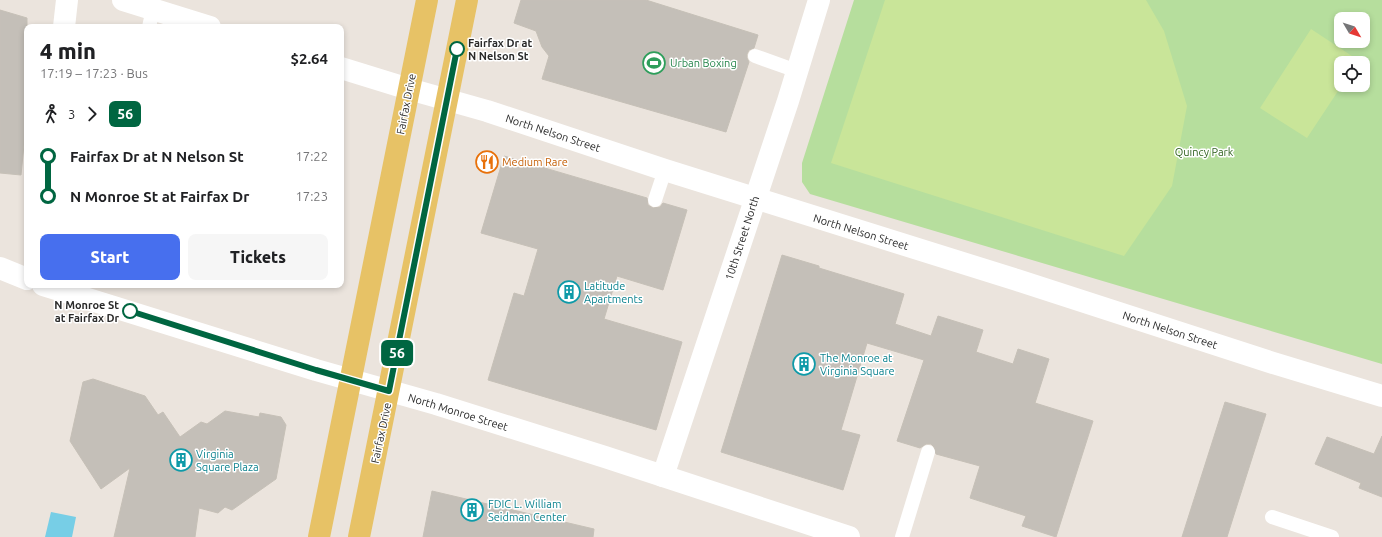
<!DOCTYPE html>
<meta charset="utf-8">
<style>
:root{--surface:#fff;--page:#f6f6f6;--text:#202124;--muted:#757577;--accent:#476fee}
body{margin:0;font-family:Ubuntu,sans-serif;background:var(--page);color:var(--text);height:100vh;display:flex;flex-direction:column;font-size:15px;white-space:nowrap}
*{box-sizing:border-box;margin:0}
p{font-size:13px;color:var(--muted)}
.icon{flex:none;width:22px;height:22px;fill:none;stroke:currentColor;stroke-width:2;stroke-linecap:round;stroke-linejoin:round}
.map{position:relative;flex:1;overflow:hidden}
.details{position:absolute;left:24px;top:24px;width:320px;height:264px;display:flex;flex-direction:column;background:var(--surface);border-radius:8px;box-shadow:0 2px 6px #0003}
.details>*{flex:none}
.badge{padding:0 8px;border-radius:6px;font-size:14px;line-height:26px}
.needle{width:26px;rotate:129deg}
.fabs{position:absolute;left:1334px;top:12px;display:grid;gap:8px}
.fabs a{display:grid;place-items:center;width:36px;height:36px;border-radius:8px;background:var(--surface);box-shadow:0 2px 6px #0003;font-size:20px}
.map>.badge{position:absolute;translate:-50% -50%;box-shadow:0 0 0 2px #fff}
.legs{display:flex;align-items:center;gap:6px;height:44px;padding:0 16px;font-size:13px}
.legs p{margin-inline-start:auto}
.headline{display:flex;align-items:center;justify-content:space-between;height:68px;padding:0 16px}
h1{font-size:22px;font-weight:800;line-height:30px}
.cta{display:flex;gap:8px;margin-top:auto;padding:8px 16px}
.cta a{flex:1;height:46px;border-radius:8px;background:var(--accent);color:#fff;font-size:16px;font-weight:800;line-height:46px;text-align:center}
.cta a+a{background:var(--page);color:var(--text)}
ul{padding:0 16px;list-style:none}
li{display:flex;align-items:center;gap:14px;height:40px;font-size:15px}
li i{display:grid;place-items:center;width:6px;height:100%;margin:0 5px;background:currentColor}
li i::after{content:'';width:10px;height:10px;margin:-5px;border:3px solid;border-radius:50%;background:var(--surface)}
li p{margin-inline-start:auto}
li:first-child i{background:linear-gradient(#0000 50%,currentColor 0)}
li:last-child i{background:linear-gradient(currentColor 50%,#0000 0)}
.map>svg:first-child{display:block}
.green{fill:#b6de9d;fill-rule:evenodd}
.pitch{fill:#c9e599}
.water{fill:#77cee6}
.building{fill:#c4bfb8;stroke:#c6c0b7}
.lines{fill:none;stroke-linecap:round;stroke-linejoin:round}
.service{stroke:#fff;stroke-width:14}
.minor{stroke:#fff;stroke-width:22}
.primary{stroke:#e7c266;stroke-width:22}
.line-1-casing{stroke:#fff;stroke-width:9}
.line-1{stroke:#006641;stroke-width:6}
.stop-1-dot{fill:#fff;stroke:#006641;stroke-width:2}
.labels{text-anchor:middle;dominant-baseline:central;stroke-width:3;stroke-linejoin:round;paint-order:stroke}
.stop-label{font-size:11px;font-weight:bold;fill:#2a2a2a;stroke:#fff;text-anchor:start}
.leisure-label{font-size:11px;fill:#27864d;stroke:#fff;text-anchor:start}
.street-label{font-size:11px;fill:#2a2a2a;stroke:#fff}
.park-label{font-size:11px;fill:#30621f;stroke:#fff}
.food-label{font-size:11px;fill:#c56008;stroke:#fff;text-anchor:start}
.culture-label{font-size:11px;fill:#0d838f;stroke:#fff;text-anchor:start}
</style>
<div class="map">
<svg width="1382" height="537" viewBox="0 0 1382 537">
<rect width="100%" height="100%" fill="#ebe4dd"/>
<path class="green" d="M854 0H1382V364L810 194 802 182V163ZM1341 19H1363V41H1341ZM1341 63H1363V85H1341Z"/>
<g class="pitch">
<path d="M885 0H1146L1164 31 1187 106 1172 186 1124 256 831 163Z"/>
<path d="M1311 29 1358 60 1356 63H1341L1342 85 1307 138 1260 108Z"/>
</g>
<path class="water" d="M51 512 76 517 72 537H45Z"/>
<g class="building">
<path d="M521 0H646L758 35 754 48 749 50 747 54V58L749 62 726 132 542 79 549 56 542 47 536 31 514 23Z"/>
<path d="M0 10 27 18V114L21 175 0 173Z"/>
<path d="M504 156 647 198 648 205 653 208 660 207 663 203 687 210 663 290 617 276 604 319 682 342 656 430 488 380 514 293 524 296 538 249 481 233Z"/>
<path d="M782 255 819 266V268L904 294 895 324 931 336 938 316 983 330 976 352 1013 364 1018 349 1049 359 1035 403 1093 421 1056 537 1022 526 1026 516 970 498 980 466 936 454 934 447 931 444H926L920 448 897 441 924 360 867 343 841 430 860 435 843 490 721 452Z"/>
<path d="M93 379 145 396 158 415 163 412 180 437 201 422 207 424 225 411 259 417 260 413 281 417 286 425 276 479 232 510 225 507 218 513 199 508 195 537H114L130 468 101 489 70 441 83 382Z"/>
<path d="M1225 402 1266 414 1227 537H1182Z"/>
<path d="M1382 436V497L1359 488 1361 483 1315 464 1327 437 1374 454Z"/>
<path d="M432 491 594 529 593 537H423Z"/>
</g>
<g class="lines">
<g class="service">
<path d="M149 27 153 9"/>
<path d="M755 56 797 71"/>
<path d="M655 200 665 170"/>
<path d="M1272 517 1332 537"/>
<path d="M902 537 928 452"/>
</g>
<g class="minor">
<path d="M123 0 210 27"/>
<path d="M64 27 67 0"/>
<path d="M341 68 409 89 487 111 665 170 1017 280 1273 363 1382 396"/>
<path d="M0 268 27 279"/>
<path d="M43 285 316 370 436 404 605 457 849 537"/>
<path d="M663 476 788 101 819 0"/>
</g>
<g class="primary">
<path d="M319 537 427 0"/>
<path d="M359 537 467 0"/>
</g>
</g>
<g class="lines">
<g class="line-1-casing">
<path id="line-1" d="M130 311 316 370 389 391 457 49"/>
</g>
<use href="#line-1" class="line-1"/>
</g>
<defs>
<g id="stadium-ring" transform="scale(1.15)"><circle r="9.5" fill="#fff" stroke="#2e9e5b" stroke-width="1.5"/><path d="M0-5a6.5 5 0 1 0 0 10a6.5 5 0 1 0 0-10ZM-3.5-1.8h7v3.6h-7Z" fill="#2e9e5b"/></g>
<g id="restaurant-ring" transform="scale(1.15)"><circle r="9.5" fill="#fff" stroke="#e8710a" stroke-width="1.5"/><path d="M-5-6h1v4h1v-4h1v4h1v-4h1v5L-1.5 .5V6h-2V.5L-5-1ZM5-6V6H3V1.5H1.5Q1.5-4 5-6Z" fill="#e8710a"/></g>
<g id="building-ring" transform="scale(1.15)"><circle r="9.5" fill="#fff" stroke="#0f9aa8" stroke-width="1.5"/><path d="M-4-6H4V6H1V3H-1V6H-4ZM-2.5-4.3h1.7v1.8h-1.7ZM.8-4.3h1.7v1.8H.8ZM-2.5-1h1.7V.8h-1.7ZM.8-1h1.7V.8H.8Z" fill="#0f9aa8"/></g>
</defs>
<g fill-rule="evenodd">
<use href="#stadium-ring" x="654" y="63"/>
<use href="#restaurant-ring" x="487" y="162"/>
<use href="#building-ring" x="569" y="292"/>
<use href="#building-ring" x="804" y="364"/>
<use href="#building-ring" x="181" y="460"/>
<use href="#building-ring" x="472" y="510"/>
</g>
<g class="stop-1-dot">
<circle cx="457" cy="49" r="7"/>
<circle cx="130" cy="311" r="7"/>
</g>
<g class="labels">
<g class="stop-label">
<text x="468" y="43">Fairfax Dr at<tspan x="468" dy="13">N Nelson St</tspan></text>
<text x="119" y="305" text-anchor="end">N Monroe St<tspan x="119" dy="13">at Fairfax Dr</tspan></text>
</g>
<g class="leisure-label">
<text x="670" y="63">Urban Boxing</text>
</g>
<g class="street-label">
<text transform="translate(406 104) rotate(-79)">Fairfax Drive</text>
<text transform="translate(553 133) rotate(18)">North Nelson Street</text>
<text transform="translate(861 232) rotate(17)">North Nelson Street</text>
<text transform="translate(742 238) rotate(-72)">10th Street North</text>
<text transform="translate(1170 330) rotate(18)">North Nelson Street</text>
<text transform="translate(458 412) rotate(17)">North Monroe Street</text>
<text transform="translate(381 433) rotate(-78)">Fairfax Drive</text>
</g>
<g class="park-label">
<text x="1204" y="152">Quincy Park</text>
</g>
<g class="food-label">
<text x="502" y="162">Medium Rare</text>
</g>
<g class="culture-label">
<text x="584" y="286">Latitude<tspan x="584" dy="13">Apartments</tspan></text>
<text x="820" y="358">The Monroe at<tspan x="820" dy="13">Virginia Square</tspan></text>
<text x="196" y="454">Virginia<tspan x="196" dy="13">Square Plaza</tspan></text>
<text x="488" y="504">FDIC L. William<tspan x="488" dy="13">Seidman Center</tspan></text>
</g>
</g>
</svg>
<div class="fabs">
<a><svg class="needle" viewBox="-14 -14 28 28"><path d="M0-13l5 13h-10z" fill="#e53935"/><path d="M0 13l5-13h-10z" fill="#757577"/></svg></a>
<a><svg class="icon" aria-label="locate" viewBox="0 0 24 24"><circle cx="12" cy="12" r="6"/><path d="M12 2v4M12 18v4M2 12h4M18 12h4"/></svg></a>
</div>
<b class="badge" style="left:397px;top:353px;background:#006641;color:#fff">56</b>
<section class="details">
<div class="headline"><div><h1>4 min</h1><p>17:19 – 17:23 · Bus</p></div><b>$2.64</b></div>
<div class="legs"><svg class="icon" aria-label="walk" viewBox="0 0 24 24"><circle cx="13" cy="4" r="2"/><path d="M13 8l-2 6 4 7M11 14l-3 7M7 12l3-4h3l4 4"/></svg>3<svg class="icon" aria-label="forward" viewBox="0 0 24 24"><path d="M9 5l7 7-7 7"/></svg><b class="badge" style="background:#006641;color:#fff">56</b></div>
<ul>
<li><i style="color:#006641"></i><b>Fairfax Dr at N Nelson St</b><p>17:22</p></li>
<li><i style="color:#006641"></i><b>N Monroe St at Fairfax Dr</b><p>17:23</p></li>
</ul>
<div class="cta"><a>Start</a><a>Tickets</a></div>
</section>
</div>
